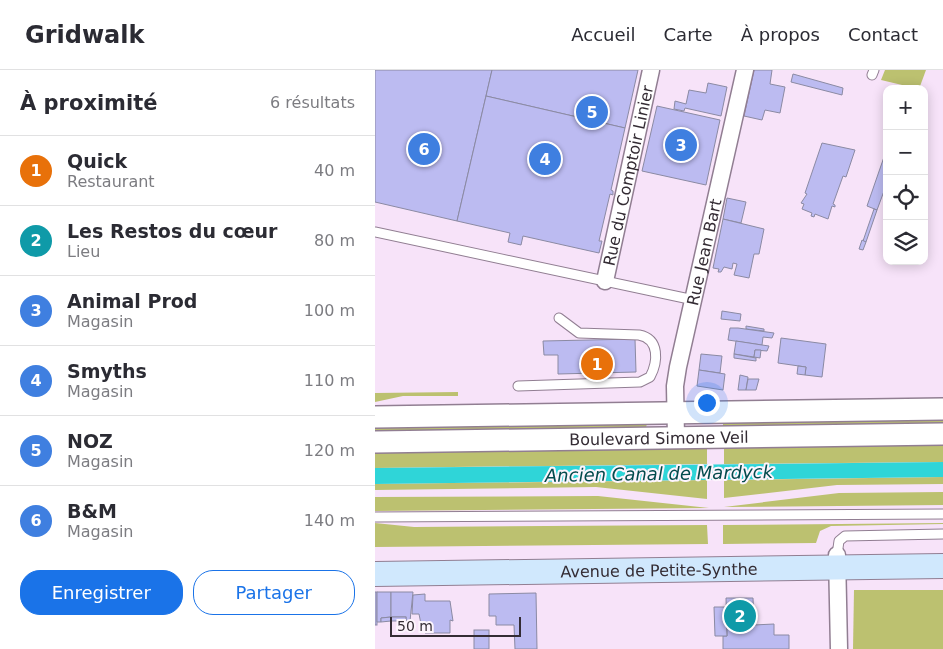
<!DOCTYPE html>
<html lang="fr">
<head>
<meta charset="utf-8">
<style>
  :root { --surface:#fff; --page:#f7f7f7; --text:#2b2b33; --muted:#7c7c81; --line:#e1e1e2; --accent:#1a73e8 }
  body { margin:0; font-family:"DejaVu Sans",sans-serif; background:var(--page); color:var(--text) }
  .controls { position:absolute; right:15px; top:15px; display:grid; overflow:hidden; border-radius:10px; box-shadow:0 2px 12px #0003 }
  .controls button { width:45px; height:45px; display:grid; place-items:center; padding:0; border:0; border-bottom:1px solid var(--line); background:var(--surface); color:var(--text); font:25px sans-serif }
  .scale { position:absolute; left:15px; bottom:12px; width:131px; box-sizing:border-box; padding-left:5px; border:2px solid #342c34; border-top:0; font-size:14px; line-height:18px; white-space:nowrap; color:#342c34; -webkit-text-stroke:4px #fdf5fd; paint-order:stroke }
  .you { position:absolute; left:331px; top:332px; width:18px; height:18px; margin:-12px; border:4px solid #fff; border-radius:50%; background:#1a73e8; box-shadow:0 0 0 8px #1a73e833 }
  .badge { display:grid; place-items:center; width:32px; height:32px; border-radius:50%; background:var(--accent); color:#fff; font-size:16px; font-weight:700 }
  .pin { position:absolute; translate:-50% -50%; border:2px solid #fff; box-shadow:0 1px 5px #0006 }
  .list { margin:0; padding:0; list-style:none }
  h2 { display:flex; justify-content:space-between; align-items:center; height:65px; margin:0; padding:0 20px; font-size:21px }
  h2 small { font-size:16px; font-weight:400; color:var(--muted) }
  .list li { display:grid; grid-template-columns:32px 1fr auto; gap:15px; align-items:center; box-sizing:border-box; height:70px; padding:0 20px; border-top:1px solid var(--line) }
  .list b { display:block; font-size:19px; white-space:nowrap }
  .list p { margin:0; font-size:16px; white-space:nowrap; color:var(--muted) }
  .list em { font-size:16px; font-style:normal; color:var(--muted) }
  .actions { display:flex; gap:10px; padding:15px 20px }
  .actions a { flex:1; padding:11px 0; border:1px solid var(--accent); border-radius:20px; text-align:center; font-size:18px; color:var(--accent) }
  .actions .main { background:var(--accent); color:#fff }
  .icon { flex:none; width:28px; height:28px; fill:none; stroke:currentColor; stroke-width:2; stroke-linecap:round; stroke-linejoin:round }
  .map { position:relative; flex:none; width:568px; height:579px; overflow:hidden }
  header { display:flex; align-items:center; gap:30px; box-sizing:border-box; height:70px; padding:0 25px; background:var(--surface); border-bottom:1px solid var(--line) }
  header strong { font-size:24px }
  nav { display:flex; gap:28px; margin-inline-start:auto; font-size:18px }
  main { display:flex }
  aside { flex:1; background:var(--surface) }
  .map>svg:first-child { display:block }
  .green { fill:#bcc170 }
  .water { fill:#2fd5d8 }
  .building { fill:#bcbbf1; stroke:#8b8aa3 }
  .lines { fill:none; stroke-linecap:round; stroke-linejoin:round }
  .service-casing { stroke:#917e92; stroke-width:11 }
  .minor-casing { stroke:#917e92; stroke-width:19 }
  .tertiary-casing { stroke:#917e92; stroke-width:24 }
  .secondary-casing { stroke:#917e92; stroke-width:26 }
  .service { stroke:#fff; stroke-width:9 }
  .minor { stroke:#fff; stroke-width:16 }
  .tertiary { stroke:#fff; stroke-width:21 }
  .secondary { stroke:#d0e8fd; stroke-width:24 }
  .labels { text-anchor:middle; stroke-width:4; stroke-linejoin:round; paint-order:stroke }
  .street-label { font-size:16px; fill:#342c34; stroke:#fdf5fd }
  .water-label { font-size:18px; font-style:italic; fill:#034b4d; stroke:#fdf5fd }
</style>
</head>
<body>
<header>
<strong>Gridwalk</strong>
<nav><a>Accueil</a><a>Carte</a><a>À propos</a><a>Contact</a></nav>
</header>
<main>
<aside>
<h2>À proximité<small>6 résultats</small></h2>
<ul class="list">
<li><span class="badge" style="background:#e8710a">1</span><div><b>Quick</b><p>Restaurant</p></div><em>40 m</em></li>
<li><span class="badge" style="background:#0f9aa8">2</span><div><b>Les Restos du cœur</b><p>Lieu</p></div><em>80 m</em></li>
<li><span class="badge" style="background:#3f7fe0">3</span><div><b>Animal Prod</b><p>Magasin</p></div><em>100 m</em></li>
<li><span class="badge" style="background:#3f7fe0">4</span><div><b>Smyths</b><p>Magasin</p></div><em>110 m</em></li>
<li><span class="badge" style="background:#3f7fe0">5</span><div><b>NOZ</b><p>Magasin</p></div><em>120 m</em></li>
<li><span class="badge" style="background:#3f7fe0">6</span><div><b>B&amp;M</b><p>Magasin</p></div><em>140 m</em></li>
</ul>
<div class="actions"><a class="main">Enregistrer</a><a>Partager</a></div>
</aside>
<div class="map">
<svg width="568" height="579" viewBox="0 0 568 579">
  <rect width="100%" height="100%" fill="#f7e3f9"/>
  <g class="green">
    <polygon points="510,0 551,0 544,19 506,10"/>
    <polygon points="83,322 83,326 28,326 0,332 0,323"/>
    <polygon points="568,347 568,356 348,358 348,350"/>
    <polygon points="272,353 271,358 0,364 0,355"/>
    <polygon points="568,372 568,392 349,394 349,374"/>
    <polygon points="332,376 332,394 0,398 0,381"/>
    <polygon points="568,407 568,414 462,415 349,428 349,410"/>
    <polygon points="332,410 332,429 221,417 0,420 0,414"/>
    <polygon points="568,422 568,435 349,437 464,423"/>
    <polygon points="223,426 334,438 0,441 0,427"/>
    <polygon points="0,453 39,457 332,455 333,474 0,477"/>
    <polygon points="568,453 568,454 456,456 445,461 441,473 348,474 348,455"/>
    <polygon points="479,520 568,520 568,579 478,579"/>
  </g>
  <polygon class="water" points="568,392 568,407 0,414 0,398"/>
  <g class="building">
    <polygon points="0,0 117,0 82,151 0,132"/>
    <polygon points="117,0 263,0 250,58 111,26"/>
    <polygon points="379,0 397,0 395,14 410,17 405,43 390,40 387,50 369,46"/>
    <polygon points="418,4 468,18 467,25 416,12"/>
    <polygon points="333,13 352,17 346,46 310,38 309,41 299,39 300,31 311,34 314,20 331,23"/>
    <polygon points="111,26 250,58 236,120 238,121 238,125 235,124 224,171 227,171 224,183 148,166 146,175 133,172 135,163 82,151"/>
    <polygon points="282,36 345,50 331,115 267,101"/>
    <polygon points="447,73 480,80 471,107 468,106 458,134 460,135 460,137 457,136 453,149 440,144 439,147 436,146 437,143 427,139 429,134 426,133 432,124 430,123"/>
    <polygon points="509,87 512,88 512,113 502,140 492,136"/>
    <polygon points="352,128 371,132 366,153 348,149"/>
    <polygon points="499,139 502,140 491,172 488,171"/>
    <polygon points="348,149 389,159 384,184 379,184 374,208 359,205 362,194 358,193 357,199 349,197 346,202 343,202 344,199 338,198"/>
    <polygon points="487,170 491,172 488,180 484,179"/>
    <polygon points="347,241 366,244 365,251 346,249"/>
    <polygon points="371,256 389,259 389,261 371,259"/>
    <polygon points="355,258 363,258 399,263 397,268 388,267 387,275 353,270"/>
    <polygon points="406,268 451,274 447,307 430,305 431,297 403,293"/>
    <polygon points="260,269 261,302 183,304 183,285 169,285 168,271"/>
    <polygon points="361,271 387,275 394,276 392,281 380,280 379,287 359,284"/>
    <polygon points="380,280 386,280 385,288 379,287"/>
    <polygon points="326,284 347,286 345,303 324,300"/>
    <polygon points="359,284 381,288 381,291 359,288"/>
    <polygon points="423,296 431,297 430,305 422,304"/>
    <polygon points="324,300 350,304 348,320 322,316"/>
    <polygon points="365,305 373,307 371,320 363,320"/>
    <polygon points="373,309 384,309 381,320 371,320"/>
    <rect x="0" y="522" width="2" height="33"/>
    <polygon points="2,522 16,522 16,547 6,548 6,552 2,552"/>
    <polygon points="16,522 38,522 35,551 31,551 31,547 16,547"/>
    <polygon points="161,523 162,579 140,579 139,555 121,555 121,546 114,546 114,524"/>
    <polygon points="50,524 50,531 75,531 78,551 75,550 75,563 50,563 50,554 46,554 44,544 37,544 38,525"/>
    <polygon points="351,528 378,528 379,555 399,554 399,565 414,565 414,579 348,579 348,566 352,566"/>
    <polygon points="339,537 351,537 352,566 340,566"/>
    <rect x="16" y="547" width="15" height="4"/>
    <polygon points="16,547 16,551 6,552 6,548"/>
    <rect x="99" y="560" width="15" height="19"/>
  </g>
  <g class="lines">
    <g class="service-casing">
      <g id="service">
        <polyline points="497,5 499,0"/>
        <polyline points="0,162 319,230"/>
        <path d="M143,316L265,312L275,307C283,292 285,269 264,265L204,263L184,248"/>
        <polyline points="0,447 568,444"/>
        <polyline points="462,485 464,471 470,466 568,464"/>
      </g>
    </g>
    <g class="minor-casing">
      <g id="minor">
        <path id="s1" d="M230,211L276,0"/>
        <path id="s2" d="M301,367L300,316L303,297L370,0"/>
        <polyline points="462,485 464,579"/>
      </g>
    </g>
    <g class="tertiary-casing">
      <g id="tertiary">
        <polyline points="0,347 568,339"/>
        <path id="s3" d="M0,372L568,364"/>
      </g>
    </g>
    <g class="secondary-casing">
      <g id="secondary">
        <path id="s4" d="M0,504L568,496"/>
      </g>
    </g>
    <use href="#service" class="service"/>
    <use href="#minor" class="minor"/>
    <use href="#tertiary" class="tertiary"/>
    <use href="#secondary" class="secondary"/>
  </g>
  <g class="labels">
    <g class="street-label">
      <text dy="6" stroke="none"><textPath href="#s1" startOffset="108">Rue du Comptoir Linier</textPath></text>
      <text dy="6" stroke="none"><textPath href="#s2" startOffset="188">Rue Jean Bart</textPath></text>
      <text dy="6" stroke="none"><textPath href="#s3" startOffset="284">Boulevard Simone Veil</textPath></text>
      <text dy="6" stroke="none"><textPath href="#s4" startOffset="284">Avenue de Petite-Synthe</textPath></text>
    </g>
    <g class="water-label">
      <text transform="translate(284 404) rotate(-1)" y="6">Ancien Canal de Mardyck</text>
    </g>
  </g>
</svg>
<div class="controls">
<button>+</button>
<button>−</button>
<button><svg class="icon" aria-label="locate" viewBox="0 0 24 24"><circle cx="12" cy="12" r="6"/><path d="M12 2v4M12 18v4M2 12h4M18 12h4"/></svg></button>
<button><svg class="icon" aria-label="layers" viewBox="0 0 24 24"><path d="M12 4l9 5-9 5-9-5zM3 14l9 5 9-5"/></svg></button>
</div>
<div class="scale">50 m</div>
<div class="you"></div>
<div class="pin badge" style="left:222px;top:294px;background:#e8710a">1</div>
<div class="pin badge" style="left:365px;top:546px;background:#0f9aa8">2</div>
<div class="pin badge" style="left:306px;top:75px;background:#3f7fe0">3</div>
<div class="pin badge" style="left:170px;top:89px;background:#3f7fe0">4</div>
<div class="pin badge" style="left:217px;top:42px;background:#3f7fe0">5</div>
<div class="pin badge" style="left:49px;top:79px;background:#3f7fe0">6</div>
</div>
</main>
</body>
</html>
